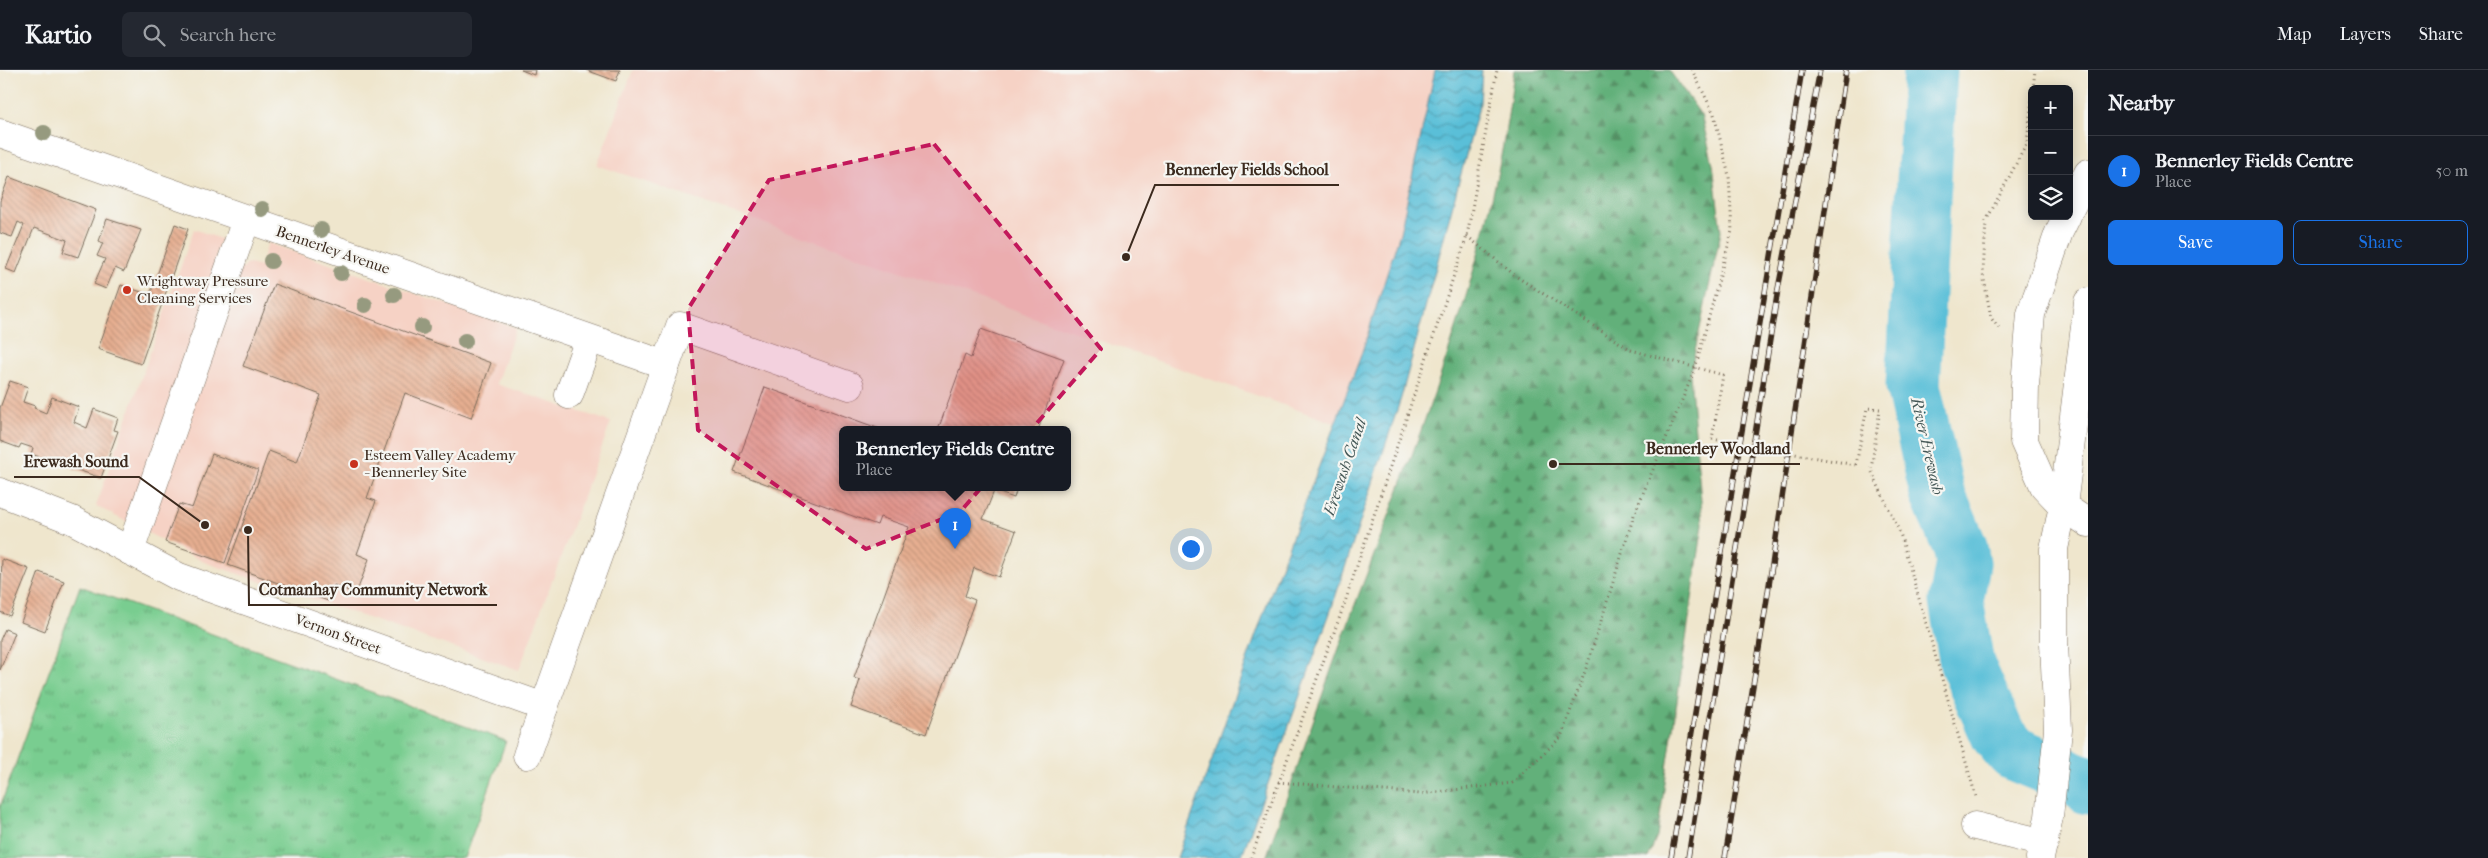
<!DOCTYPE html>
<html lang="en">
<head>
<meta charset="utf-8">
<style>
  :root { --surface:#171b24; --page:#242831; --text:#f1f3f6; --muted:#9ea1a6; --line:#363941; --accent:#1a73e8 }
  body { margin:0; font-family:"IM FELL French Canon",serif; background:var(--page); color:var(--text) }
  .controls { position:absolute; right:15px; top:15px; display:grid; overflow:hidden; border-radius:8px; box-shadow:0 2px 12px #0003 }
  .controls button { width:45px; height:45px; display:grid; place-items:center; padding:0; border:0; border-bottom:1px solid var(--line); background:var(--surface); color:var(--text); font:25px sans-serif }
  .you { position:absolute; left:1190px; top:478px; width:18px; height:18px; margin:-12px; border:4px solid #fff; border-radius:50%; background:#1a73e8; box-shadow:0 0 0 8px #1a73e833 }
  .badge { display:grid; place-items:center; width:32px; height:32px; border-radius:50%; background:var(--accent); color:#fff; font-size:16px; font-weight:700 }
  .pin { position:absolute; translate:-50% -41px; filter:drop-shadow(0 1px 2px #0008) }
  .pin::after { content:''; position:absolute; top:26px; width:18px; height:15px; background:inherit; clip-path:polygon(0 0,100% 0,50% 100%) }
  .popup { position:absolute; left:839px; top:356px; width:232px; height:65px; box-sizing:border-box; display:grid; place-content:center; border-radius:8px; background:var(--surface); filter:drop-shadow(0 1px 4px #0005); font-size:16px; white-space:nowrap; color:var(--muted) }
  .popup b { font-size:19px; color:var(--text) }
  .popup::after { content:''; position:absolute; left:50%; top:100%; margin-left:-10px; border:10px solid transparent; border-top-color:var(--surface) }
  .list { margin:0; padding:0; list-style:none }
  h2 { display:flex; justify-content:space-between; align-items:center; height:65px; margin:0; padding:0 20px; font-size:21px }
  h2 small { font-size:16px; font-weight:400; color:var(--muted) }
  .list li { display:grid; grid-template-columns:32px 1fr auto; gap:15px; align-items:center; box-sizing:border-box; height:70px; padding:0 20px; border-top:1px solid var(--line) }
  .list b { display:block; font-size:19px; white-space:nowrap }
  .list p { margin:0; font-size:16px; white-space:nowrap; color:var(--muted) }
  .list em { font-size:16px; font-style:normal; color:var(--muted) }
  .actions { display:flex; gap:10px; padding:15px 20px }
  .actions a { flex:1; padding:11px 0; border:1px solid var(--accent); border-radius:8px; text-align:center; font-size:18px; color:var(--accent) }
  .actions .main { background:var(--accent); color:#fff }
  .icon { flex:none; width:28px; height:28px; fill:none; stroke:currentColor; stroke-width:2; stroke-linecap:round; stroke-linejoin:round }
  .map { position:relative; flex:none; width:2088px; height:788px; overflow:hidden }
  header { display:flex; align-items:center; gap:30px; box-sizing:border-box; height:70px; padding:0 25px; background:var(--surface); border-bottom:1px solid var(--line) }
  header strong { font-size:24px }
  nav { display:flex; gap:28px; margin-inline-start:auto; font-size:18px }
  .search { width:350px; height:45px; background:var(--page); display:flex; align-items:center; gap:12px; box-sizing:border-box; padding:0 18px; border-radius:8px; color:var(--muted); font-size:19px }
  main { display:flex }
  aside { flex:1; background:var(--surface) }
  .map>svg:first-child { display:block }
  .built { fill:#f6d2c5 }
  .grass { fill:url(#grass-tufts); stroke:#5a7c57 }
  .forest { fill:url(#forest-firs); stroke:#4e6d4c }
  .water { fill:url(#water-waves); stroke:#4a747b }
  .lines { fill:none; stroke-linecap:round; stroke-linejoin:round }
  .river { stroke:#5abfd8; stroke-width:55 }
  .building { fill:url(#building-back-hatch) }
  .minor-casing { stroke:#7a6c5b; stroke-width:29 }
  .path { stroke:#7a6c5b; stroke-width:3; stroke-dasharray:1 4; stroke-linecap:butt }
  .minor { stroke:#fff; stroke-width:28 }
  .rail-casing { stroke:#3b2a1e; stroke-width:5.5 }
  .rail { stroke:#f6f6f2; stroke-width:4; stroke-dasharray:11; stroke-linecap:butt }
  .path-bridge { stroke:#7a6c5b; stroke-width:3; stroke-dasharray:1 4; stroke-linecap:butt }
  .tree { fill:#969a7f }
  .marked { fill:#c2185b; fill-opacity:0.2; stroke:#c2185b; stroke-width:4; stroke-dasharray:10 6; stroke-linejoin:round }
  .poi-dot { fill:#c8321e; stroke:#f6f6f2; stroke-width:2 }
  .labels { text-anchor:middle; stroke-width:4.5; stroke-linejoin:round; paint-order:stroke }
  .street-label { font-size:15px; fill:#3b2a1e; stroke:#f6f6f2 }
  .poi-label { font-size:15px; fill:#3b2a1e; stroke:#f6f6f2; text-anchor:start }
  .water-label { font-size:16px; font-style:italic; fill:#445756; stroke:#f6f6f2 }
  .leader { fill:none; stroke:#3b2a1e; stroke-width:2 }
  .callout-dot { fill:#3b2a1e; stroke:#f6f6f2; stroke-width:2 }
  .callout-label { font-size:16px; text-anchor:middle; font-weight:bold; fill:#3b2a1e; stroke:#f6f6f2; stroke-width:4.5; stroke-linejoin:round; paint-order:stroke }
</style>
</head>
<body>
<header>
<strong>Kartio</strong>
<div class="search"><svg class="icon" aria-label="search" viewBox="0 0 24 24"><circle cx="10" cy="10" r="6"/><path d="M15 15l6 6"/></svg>Search here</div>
<nav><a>Map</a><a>Layers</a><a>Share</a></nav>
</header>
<main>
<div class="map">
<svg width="2088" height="788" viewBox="0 0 2088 788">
  <defs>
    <pattern id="grass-tufts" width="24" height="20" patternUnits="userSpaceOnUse" patternTransform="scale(1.25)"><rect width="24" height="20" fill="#79cd90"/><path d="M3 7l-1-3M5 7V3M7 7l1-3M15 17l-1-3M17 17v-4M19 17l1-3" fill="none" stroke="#64a775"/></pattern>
    <pattern id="forest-firs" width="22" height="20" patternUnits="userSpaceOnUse" patternTransform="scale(1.25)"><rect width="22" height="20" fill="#62b07a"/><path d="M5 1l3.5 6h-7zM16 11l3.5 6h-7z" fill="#528f63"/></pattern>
    <pattern id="water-waves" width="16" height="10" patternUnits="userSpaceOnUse" patternTransform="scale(1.25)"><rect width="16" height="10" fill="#5abfd8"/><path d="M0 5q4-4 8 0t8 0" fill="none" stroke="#4c9baf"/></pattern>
    <pattern id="building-back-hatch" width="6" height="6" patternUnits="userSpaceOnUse" patternTransform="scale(1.25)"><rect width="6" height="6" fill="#e7af91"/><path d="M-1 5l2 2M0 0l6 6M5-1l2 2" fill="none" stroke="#bc8f76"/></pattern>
  </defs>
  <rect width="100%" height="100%" fill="#f6f6f2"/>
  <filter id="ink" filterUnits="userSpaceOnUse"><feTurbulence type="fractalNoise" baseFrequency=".02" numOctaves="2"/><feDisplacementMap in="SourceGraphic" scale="10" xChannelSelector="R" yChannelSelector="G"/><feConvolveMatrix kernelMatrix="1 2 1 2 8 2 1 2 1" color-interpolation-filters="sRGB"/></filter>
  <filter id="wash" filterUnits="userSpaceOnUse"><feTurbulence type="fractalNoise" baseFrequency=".0096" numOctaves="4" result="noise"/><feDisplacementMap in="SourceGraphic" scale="20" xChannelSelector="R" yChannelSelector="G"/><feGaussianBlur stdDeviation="1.12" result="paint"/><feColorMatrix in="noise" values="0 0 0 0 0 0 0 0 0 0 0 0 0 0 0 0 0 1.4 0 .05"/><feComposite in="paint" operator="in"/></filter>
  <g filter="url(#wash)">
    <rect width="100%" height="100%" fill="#efe6cd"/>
    <g class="built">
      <polygon points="633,0 1435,0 1400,163 1360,288 1335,353 597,95"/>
      <polygon points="194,159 221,169 215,189 244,199 246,193 260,197 268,173 516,258 496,314 611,352 519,600 204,492 96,436"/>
    </g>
    <polygon class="grass" points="80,516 506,671 464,788 0,788 0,737"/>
    <path class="forest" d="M1514,0H1669L1701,45L1713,94L1721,162L1690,304L1703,454L1657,767L1648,788H1266C1295,704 1323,620 1354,537C1420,364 1494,185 1514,0Z"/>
    <polygon class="water" points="1435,0 1482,0 1480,33 1401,328 1331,540 1241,788 1177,788 1269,528 1360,288 1400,163"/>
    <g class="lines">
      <polyline class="river" points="1930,0 1913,316 1937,423 1960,477 1963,493 1956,531 1967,594 1998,665 2013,683 2078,710 2088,717"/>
    </g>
    <g id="blocks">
      <g class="building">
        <polygon points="521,0 535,0 534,5"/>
        <polygon points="586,0 620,0 616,11"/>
        <polygon points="9,107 96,140 78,187 63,182 67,170 34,158 16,203 6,199 24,155 18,152 12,167 0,163 0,131"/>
        <polygon points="107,149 141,160 124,202 115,198 106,219 94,214 105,189 97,186 103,173 99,171"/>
        <polygon points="175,154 188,159 141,294 98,279 121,215 150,225"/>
        <polygon points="274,214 491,293 471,348 405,323 367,428 376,431 357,484 369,489 356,524 334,515 328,531 228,495 269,381 297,392 321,325 243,296"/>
        <polygon points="981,259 1064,289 1038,360 938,360 965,285 971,288"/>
        <polygon points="10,311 28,317 23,332 35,336 34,338 46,343 52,327 79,337 74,352 87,358 94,339 118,348 114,360 118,361 101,408 72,398 74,395 60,390 59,394 31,384 33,378 21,374 19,378 0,371 0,338"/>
        <polygon points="765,317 883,360 842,360 842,418 1017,418 1014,428 994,421 983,449 1016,461 999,507 974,498 965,526 975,530 926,664 851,637 860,610 854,608 909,457 880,447 877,455 734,402"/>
        <polygon points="212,384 258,400 225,493 165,472 179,434 192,438"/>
        <polygon points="2,489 29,499 10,546 0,542"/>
        <polygon points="39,502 64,511 45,561 21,552"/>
        <polygon points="5,559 15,563 0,600 0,570"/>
      </g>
    </g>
  </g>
  <g filter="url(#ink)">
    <use href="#blocks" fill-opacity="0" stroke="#7a6c5b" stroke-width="1"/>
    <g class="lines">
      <g class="minor-casing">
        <g id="minor">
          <polyline points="0,63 666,295"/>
          <polyline points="2069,141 2088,103"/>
          <polyline points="2088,232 2063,436 2088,453"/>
          <polyline points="569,325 589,269"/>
          <polyline points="0,422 72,450 179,507 544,637"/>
          <polyline points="130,481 246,150"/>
          <polyline points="527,685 680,256 850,316"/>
          <polyline points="1975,756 2044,773"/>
          <polyline points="2040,788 2049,747 2058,660 2054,573 2054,479 2063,436 2044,416 2024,371 2025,315 2031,244 2059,162 2067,146"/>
        </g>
      </g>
      <g class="path">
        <polyline points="2033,19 2035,0"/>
        <polyline points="1467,166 1517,207 1631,280 1723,305 1712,369"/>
        <polyline points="1999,258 1991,248 1983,204 1986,151 2027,73 2032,28"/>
        <polyline points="1856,395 1867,338 1880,339 1871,400 1900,463 1976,727"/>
        <polyline points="1278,712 1420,724 1512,713 1561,667 1588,593 1634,445 1695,299 1732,161 1729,106 1714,44 1692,0"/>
        <polyline points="1251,788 1343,538 1467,166 1497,0"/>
      </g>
      <use href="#minor" class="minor"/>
      <g class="rail-casing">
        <g id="rail">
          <polyline points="1671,788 1802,0"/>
          <polyline points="1688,788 1778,219 1820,0"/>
          <polyline points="1725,788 1765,542 1846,0"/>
        </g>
      </g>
      <use href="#rail" class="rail"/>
      <polyline class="path-bridge" points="1712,369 1856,395"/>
    </g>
    <g class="tree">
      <circle cx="44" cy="63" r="8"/>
      <circle cx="262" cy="139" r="8"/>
      <circle cx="321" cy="160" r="8"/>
      <circle cx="271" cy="191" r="8"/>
      <circle cx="341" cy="203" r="8"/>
      <circle cx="394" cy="225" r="8"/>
      <circle cx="365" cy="235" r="8"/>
      <circle cx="422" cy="257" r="8"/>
      <circle cx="465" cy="271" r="8"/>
    </g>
  </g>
  <path class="marked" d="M934,74L1101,279L960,442L866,479L698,360L688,239L769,110Z"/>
  <g class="poi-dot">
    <circle cx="127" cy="220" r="5"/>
    <circle cx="354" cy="394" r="5"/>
  </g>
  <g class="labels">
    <g class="street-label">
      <text transform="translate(333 180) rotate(19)" y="5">Bennerley Avenue</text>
      <text transform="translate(338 564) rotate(20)" y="5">Vernon Street</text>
    </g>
    <g class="poi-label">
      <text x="137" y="216">Wrightway Pressure<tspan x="137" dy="17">Cleaning Services</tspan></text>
      <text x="364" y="390">Esteem Valley Academy<tspan x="364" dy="17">- Bennerley Site</tspan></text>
    </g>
    <g class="water-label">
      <text transform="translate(1928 376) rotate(77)" y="6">River Erewash</text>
      <text transform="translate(1344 397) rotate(-71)" y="6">Erewash Canal</text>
    </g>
  </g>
  <path class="leader" d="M1126 187L1155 115H1339M1553 394L1636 394H1800M205 455L139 407H14M248 460L249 535H497"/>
  <g class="callout-dot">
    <circle cx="1126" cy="187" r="5"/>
    <circle cx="1553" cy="394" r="5"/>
    <circle cx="205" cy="455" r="5"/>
    <circle cx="248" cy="460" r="5"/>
  </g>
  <g class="callout-label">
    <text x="1247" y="105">Bennerley Fields School</text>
    <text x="1718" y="384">Bennerley Woodland</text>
    <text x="76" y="397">Erewash Sound</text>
    <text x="373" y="525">Cotmanhay Community Network</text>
  </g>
</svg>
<div class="controls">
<button>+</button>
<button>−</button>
<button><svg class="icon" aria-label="layers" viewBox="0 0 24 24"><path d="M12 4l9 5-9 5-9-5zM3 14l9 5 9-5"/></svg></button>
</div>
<div class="you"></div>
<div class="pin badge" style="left:955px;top:479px">1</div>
<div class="popup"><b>Bennerley Fields Centre</b>Place</div>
</div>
<aside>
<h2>Nearby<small></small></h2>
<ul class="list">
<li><span class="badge">1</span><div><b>Bennerley Fields Centre</b><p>Place</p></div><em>50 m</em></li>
</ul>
<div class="actions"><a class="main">Save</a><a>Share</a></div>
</aside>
</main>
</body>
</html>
